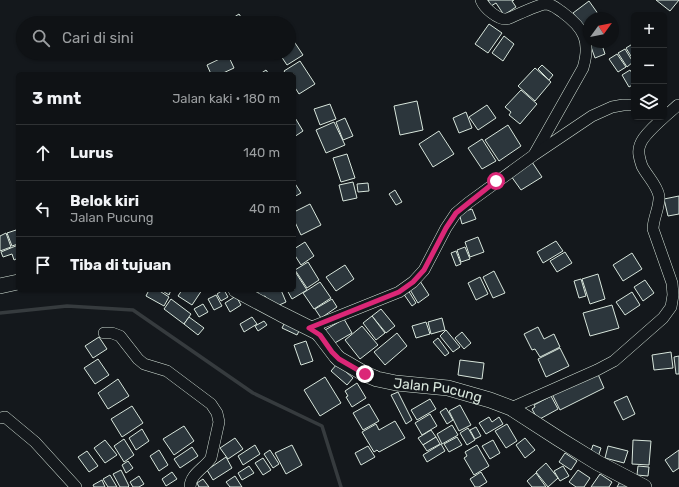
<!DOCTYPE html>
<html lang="id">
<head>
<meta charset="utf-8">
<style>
  :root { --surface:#0f1215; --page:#1d2022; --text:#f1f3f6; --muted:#9b9ea0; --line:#2f3234 }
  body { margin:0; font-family:Rubik,sans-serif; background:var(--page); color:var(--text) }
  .controls { position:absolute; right:12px; top:12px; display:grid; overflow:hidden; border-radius:6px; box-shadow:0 1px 3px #0004 }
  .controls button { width:36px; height:36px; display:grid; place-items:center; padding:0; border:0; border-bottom:1px solid var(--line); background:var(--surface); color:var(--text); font:20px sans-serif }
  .compass { position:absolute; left:583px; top:12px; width:36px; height:36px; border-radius:50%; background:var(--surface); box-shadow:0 1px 3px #0004; rotate:57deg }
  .stop { position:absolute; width:12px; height:12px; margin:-9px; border:3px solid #db2777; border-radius:50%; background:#fff }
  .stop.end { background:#db2777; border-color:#fff; box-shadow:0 1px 4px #0008 }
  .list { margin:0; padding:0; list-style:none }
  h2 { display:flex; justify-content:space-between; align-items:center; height:52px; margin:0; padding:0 16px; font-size:17px }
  h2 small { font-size:13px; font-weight:400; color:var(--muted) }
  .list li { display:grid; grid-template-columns:26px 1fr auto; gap:12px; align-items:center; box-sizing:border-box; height:56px; padding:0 16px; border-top:1px solid var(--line) }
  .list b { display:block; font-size:15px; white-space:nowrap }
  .list p { margin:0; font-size:13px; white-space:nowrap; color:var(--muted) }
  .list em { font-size:13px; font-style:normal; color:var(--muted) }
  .icon { flex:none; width:22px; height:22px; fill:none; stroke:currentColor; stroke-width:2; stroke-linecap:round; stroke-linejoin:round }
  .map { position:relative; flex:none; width:679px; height:487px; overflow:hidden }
  .search { position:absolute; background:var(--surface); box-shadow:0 1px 3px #0004; left:16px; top:16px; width:280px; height:44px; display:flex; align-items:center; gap:10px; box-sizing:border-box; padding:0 14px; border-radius:22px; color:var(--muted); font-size:15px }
  .panel { position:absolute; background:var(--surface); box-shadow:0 1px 3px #0004; left:16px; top:72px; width:280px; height:220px; border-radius:6px }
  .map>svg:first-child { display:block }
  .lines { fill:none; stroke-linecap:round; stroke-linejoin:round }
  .stream { stroke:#363b3e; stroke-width:3.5 }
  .building { fill:#2c363c; stroke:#d8e6dc }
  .street-casing { stroke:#d8e6dc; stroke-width:12 }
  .secondary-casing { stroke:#d8e6dc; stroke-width:16 }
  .street { stroke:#14181c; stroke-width:11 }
  .secondary { stroke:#14181c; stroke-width:15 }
  .route { stroke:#db2777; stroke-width:5 }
  .labels { text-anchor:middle; stroke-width:3; stroke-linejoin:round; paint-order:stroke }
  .street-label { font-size:14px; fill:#d8e6dc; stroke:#14181c }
</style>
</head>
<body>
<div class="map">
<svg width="679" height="487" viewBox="0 0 679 487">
  <rect width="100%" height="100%" fill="#14181c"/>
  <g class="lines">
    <polyline class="stream" points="0,313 67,306 133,310 253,393 322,426 341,487"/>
  </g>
  <g class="building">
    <polygon points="488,0 514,0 512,1 516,7 504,15 496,3 491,6"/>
    <polygon points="656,0 679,0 670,11"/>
    <polygon points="589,1 601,18 589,18 589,34 588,35 573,13"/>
    <polygon points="239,14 245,23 225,23"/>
    <polygon points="489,24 502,33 488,53 475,44"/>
    <polygon points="504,36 514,44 503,61 492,53"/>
    <polygon points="291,37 303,55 287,65 279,53 289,53 289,39"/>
    <polygon points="597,42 601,42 605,54 595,58 590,44"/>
    <polygon points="634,43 634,61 626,48"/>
    <polygon points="625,49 633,62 627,67 618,53"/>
    <polygon points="617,54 626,67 618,72 609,59"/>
    <polygon points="228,55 234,68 221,74 211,74 207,65"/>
    <polygon points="300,61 315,84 299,94 294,86 294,74 286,74 284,71"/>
    <polygon points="542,65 553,75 549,80 538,69"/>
    <polygon points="535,68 551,82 535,101 518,86"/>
    <polygon points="266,70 269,74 260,74"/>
    <polygon points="630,70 634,76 634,84 629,87 622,75"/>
    <polygon points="521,90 537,104 520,124 509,115 511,112 505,107"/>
    <polygon points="417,101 423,130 400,135 394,106"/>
    <polygon points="330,104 336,119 320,125 314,109"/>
    <polygon points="487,105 496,118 478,130 469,117"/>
    <polygon points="466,112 472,128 459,133 453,118"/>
    <polygon points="294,116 303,131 294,137"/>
    <polygon points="345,118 353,136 343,140 336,122"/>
    <polygon points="334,122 345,145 326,153 316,130"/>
    <polygon points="508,125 521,146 499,161 485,140"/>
    <polygon points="439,131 454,154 433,167 419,144"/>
    <polygon points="482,139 496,161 482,169 468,148"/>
    <polygon points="347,154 355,178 341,182 333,158"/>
    <polygon points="532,162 542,177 521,190 511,176"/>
    <polygon points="294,182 301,193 294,197"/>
    <polygon points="353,182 357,198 343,201 339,185"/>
    <polygon points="368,183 369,191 358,192 357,184"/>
    <polygon points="395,190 402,202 396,205 389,194"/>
    <polygon points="679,196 679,214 668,216 664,199"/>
    <polygon points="310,204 321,225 301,235 294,220 294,212"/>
    <polygon points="472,209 476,219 462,224 459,213"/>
    <polygon points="16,230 18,236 18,244 12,246 7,233"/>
    <polygon points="6,233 11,247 0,251 0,236"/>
    <polygon points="478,237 484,252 470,257 465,242"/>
    <polygon points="556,241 563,251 543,263 537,252"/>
    <polygon points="305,242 314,256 301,265 294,254 294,249"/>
    <polygon points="18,245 18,258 14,260 12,254 3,257 1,252"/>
    <polygon points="465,247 470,259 461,262 457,250"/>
    <polygon points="456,251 461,264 456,266 451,253"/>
    <polygon points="565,252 572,263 557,272 550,261"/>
    <polygon points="632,253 642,269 623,281 613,265"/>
    <polygon points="308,262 319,280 307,288 295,270"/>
    <polygon points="345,265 354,279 336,291 326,277"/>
    <polygon points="294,270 307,290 292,299 287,290 294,290"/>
    <polygon points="494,271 505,293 493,298 483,277"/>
    <polygon points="598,274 605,299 590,304 582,279"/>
    <polygon points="480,277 488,294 476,300 468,283"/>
    <polygon points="581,279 586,296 579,298 574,281"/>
    <polygon points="645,280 654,293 643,301 634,287"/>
    <polygon points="420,281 429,295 418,303 409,288"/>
    <polygon points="320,282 331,298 314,309 303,293"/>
    <polygon points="149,290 158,290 169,297 164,306 146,296"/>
    <polygon points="161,290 171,290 169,295"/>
    <polygon points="182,290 202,290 192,305 178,296"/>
    <polygon points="223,290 224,290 228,297 221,301 217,294"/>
    <polygon points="257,290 281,290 286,302 277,306 268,303 265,296 260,298"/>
    <polygon points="408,290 416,303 412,306 403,293"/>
    <polygon points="632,292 640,305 625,315 616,302"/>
    <polygon points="216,295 222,306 214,310 208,299"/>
    <polygon points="236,296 241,305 230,312 225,303"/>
    <polygon points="171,299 191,314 184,324 164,309"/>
    <polygon points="332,299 337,307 321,318 315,309"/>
    <polygon points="203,304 208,312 199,317 194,309"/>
    <polygon points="612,305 619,328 590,336 583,313"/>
    <polygon points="381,309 395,326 386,333 372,316"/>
    <polygon points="372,316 385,333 376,340 363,323"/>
    <polygon points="189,317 204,328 198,335 184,324"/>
    <polygon points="252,317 257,324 244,332 240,324"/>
    <polygon points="442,318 445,330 431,334 428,322"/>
    <polygon points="344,319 352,333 333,344 325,330"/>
    <polygon points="264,321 267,325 258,331 255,326"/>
    <polygon points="285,322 300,329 297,335 282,328"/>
    <polygon points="426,322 430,334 416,338 412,326"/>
    <polygon points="362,326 378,345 360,359 345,340"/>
    <polygon points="538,327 544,339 554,334 560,347 540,357 535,349 532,350 524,334"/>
    <polygon points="446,330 460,347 453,352 440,336"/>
    <polygon points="462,332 471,343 464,349 455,338"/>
    <polygon points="397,333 407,346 385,365 374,352"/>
    <polygon points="99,337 107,349 93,358 85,346"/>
    <polygon points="438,338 449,353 445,356 433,342"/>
    <polygon points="306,341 313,361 301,365 294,345"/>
    <polygon points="560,348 569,366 546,377 538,359"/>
    <polygon points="671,352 673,368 654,370 652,355"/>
    <polygon points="679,356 679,374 676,374 674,357"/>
    <polygon points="98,359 109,375 95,384 84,368"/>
    <polygon points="460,360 484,363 482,379 458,375"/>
    <polygon points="337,364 353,378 347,385 331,371"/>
    <polygon points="597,372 604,388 560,410 552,394"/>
    <polygon points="325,377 341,403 320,416 304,390"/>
    <polygon points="118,379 129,396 108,409 98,393"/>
    <polygon points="357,383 366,398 352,407 346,397 348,396 345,391"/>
    <polygon points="398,392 412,420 406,424 391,395"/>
    <polygon points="551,396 558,409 538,420 532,409 535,407 534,405"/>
    <polygon points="627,396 635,414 623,420 614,402"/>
    <polygon points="430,399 436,409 417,420 411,410"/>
    <polygon points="369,404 379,421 363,430 353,413"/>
    <polygon points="460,405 471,425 459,431 449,411"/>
    <polygon points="132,406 143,423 122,437 111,419"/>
    <polygon points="446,408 453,420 447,424 440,412"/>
    <polygon points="430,414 437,426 422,435 415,423"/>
    <polygon points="489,417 492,422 499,417 503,424 486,434 479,423"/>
    <polygon points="395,421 405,438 379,452 377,450 374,452 362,432 376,424 379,430"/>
    <polygon points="507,424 517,441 506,448 495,431"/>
    <polygon points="452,425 458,435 442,444 437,434"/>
    <polygon points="184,426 194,441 174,455 163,439"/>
    <polygon points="476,427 481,436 475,439 470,430"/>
    <polygon points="468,428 475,440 467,445 460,433"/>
    <polygon points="142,429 149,441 136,450 129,438"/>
    <polygon points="431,430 436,437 423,445 418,438"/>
    <polygon points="436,437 440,444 427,451 423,445"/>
    <polygon points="457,437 462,445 449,452 444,444"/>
    <polygon points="235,438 243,449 228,459 220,448"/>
    <polygon points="525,438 535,450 525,458 516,445"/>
    <polygon points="124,439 134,455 124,462 114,446"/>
    <polygon points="105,440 117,455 105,463 94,448"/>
    <polygon points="493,440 500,453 490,459 482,446"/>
    <polygon points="633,440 651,441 649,465 632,464"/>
    <polygon points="441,444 445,451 427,462 423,455"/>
    <polygon points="255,445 260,454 243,465 238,456"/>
    <polygon points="292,445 302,465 286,474 275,453"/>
    <polygon points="477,445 489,466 474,475 464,458 467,456 465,452"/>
    <polygon points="593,445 601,448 598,457 590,454"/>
    <polygon points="368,446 375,457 361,465 355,453"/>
    <polygon points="608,446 628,451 624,463 605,458"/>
    <polygon points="192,447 198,456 180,468 174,459"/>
    <polygon points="159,450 168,465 159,471 150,456"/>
    <polygon points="270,450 279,464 273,468 264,454"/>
    <polygon points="679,450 679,468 673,472 665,460"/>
    <polygon points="87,451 98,466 89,472 78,457"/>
    <polygon points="565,453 577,461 571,470 559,462"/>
    <polygon points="226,457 232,468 213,480 207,470"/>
    <polygon points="263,458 271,470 263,475 255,463"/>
    <polygon points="128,461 133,468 126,473 122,465"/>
    <polygon points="546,463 558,478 548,487 536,472"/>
    <polygon points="249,466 254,473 242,480 238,473"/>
    <polygon points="563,466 569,476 560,481 554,471"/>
    <polygon points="638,466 649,467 648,476 637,475"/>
    <polygon points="121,470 129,486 128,487 120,487 113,474"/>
    <polygon points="578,470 590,478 584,487 576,487 569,482"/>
    <polygon points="172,472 177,479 166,486 162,479"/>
    <polygon points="481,472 487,482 479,487 475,487 470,479"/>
    <polygon points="536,473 546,487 532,487 527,481"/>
    <polygon points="600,474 612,482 609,487 591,487"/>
    <polygon points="110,475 117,487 108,487 103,479"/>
    <polygon points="139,476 144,484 139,487 133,487 130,482"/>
    <polygon points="235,476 242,487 230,487 226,482"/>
    <polygon points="203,479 209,487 199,487 197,483"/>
    <polygon points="102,480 105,487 94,487 93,485"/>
    <polygon points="621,480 630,487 617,487"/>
  </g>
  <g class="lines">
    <g class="street-casing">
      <g id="street">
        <path d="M481,0C484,8 498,20 507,19C515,16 537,5 545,4C552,4 556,8 562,12C584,28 591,41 583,68L535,153"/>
        <polyline points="309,328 399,292 413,282 424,270 446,228 456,213 468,203 534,155 592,116 612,107 623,105 634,105"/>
        <path d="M104,333H112L120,336L138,359L144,364L167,371L211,404L217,413L219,422L211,458C205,468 190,474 190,487"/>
        <path d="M511,408L597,370L614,361L663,318L671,307L673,295L672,283L653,229C653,218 660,207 659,196C657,185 647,176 642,166C640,160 637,152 640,145C643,134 668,114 678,105"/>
        <polyline points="0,418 5,417 35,442 76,487"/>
      </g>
    </g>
    <g class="secondary-casing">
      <g id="secondary">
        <polyline points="0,286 18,282"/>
        <path id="s1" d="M236,290L281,314L317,332L320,335L336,356L339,359L365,374L377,379L396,383L448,388L490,400L511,408L559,439L598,463L644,487"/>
      </g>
    </g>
    <use href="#street" class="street"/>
    <use href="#secondary" class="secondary"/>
  </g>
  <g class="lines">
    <polyline class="route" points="365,374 339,359 332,352 320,335 309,328 399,292 413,282 424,270 446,228 456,213 496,181"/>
  </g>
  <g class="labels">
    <g class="street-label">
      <text dy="5" stroke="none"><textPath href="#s1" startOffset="231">Jalan Pucung</textPath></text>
    </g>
  </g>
</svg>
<div class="controls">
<button>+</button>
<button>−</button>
<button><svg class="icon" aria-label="layers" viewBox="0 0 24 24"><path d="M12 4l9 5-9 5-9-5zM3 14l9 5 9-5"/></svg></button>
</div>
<svg class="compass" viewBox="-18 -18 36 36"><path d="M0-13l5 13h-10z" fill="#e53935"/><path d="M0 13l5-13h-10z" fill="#9b9ea0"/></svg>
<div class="stop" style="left:496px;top:181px"></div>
<div class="stop end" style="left:365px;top:374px"></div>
<div class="search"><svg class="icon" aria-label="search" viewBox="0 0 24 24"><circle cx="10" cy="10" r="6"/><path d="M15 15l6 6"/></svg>Cari di sini</div>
<section class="panel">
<h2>3 mnt<small>Jalan kaki · 180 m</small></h2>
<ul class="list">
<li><svg class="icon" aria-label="ahead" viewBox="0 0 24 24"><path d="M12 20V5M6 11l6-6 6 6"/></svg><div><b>Lurus</b></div><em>140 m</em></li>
<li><svg class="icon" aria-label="left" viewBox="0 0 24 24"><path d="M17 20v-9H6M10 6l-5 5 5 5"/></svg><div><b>Belok kiri</b><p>Jalan Pucung</p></div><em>40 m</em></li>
<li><svg class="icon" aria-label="arrive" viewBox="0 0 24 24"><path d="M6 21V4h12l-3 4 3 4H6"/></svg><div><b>Tiba di tujuan</b></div></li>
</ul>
</section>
</div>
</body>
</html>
